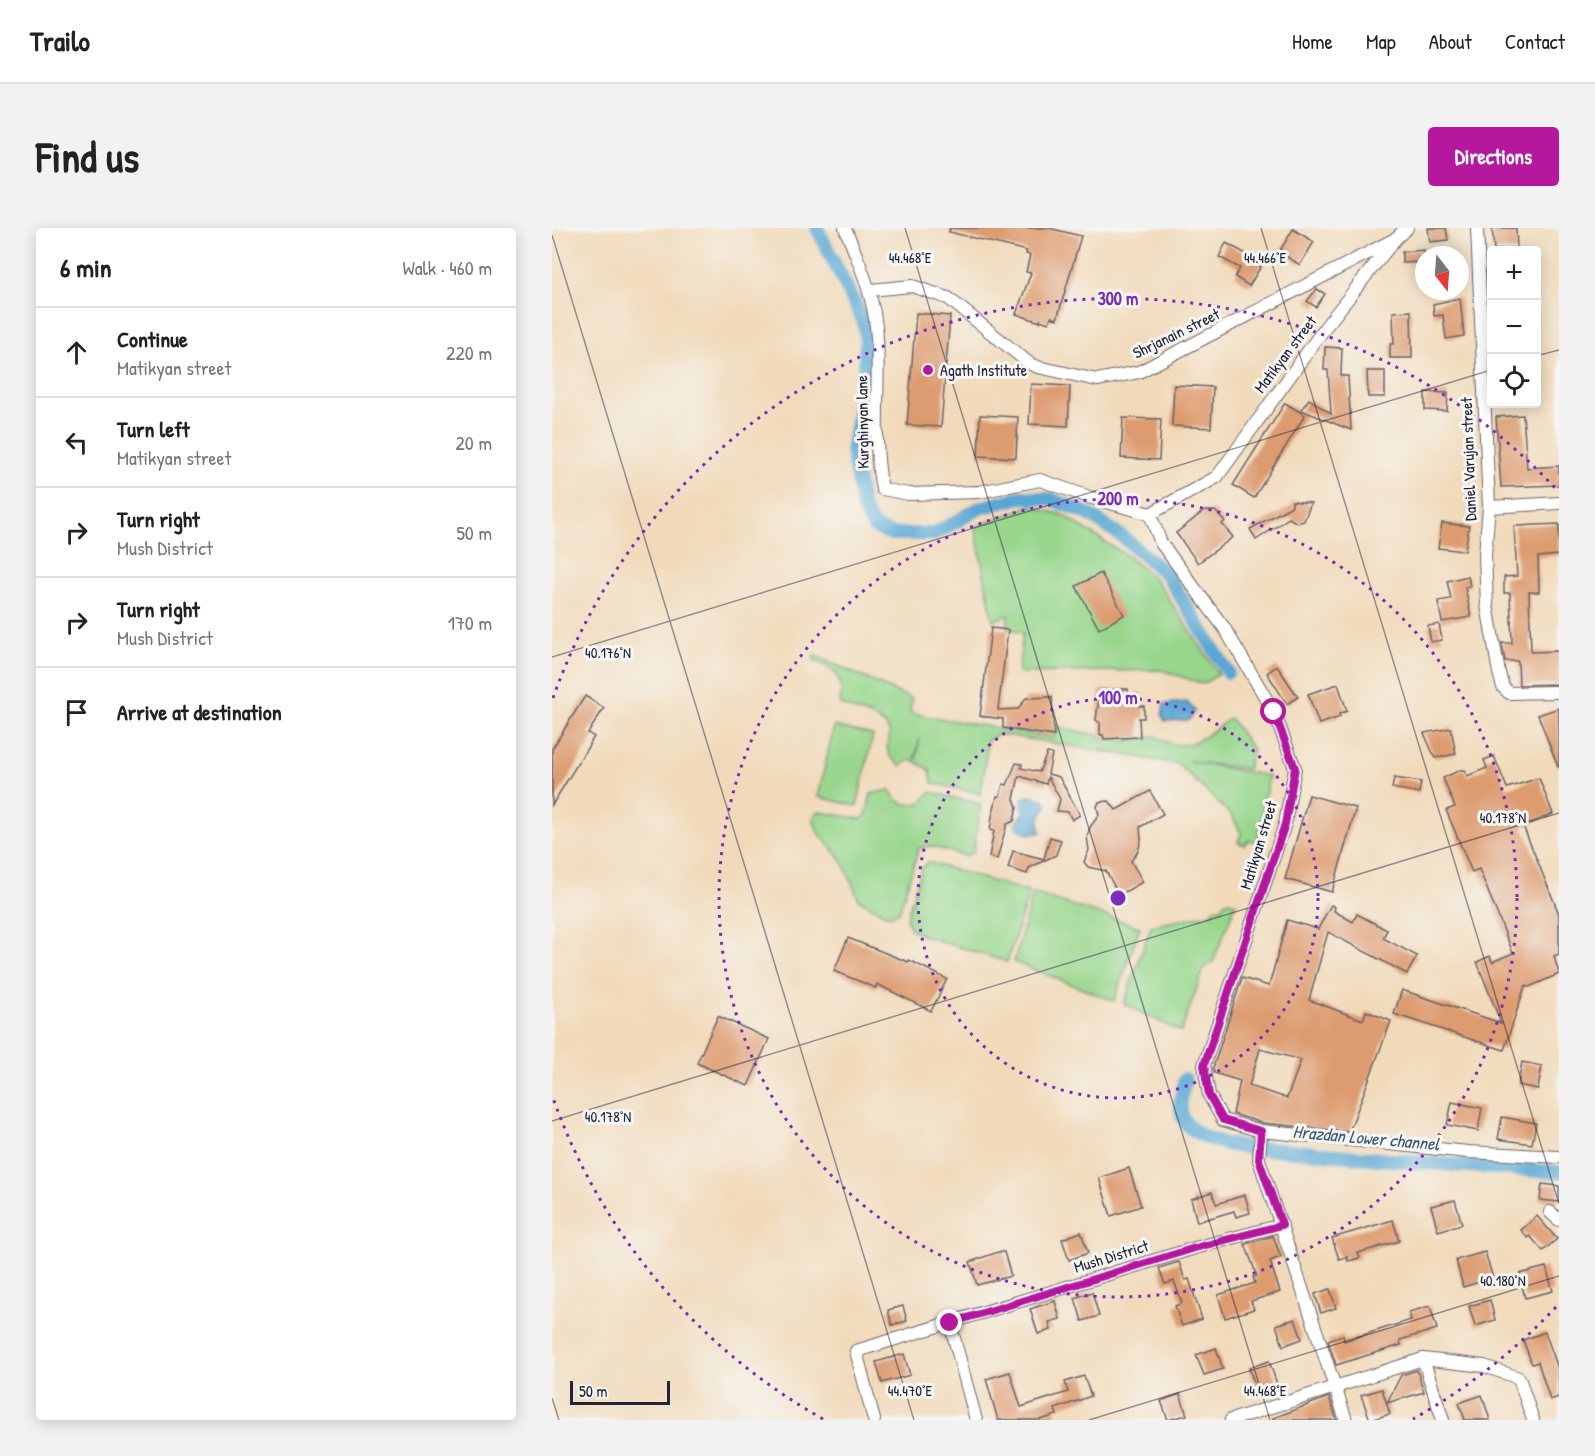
<!DOCTYPE html>
<html lang="en">
<head>
<meta charset="utf-8">
<style>
  :root { --surface:#fff; --page:#f2f2f2; --text:#222; --muted:#767676; --line:#e0e0e0; --accent:#b5179e }
  body { margin:0; font-family:"Patrick Hand",sans-serif; background:var(--page); color:var(--text) }
  .controls { position:absolute; right:18px; top:18px; display:grid; overflow:hidden; border-radius:6px; box-shadow:0 3px 15px #0003 }
  .controls button { width:54px; height:54px; display:grid; place-items:center; padding:0; border:0; border-bottom:2px solid var(--line); background:var(--surface); color:var(--text); font:30px sans-serif }
  .compass { position:absolute; left:863px; top:18px; width:54px; height:54px; border-radius:50%; background:var(--surface); box-shadow:0 3px 15px #0003; rotate:163deg }
  .scale { position:absolute; left:18px; bottom:15px; width:100px; box-sizing:border-box; padding-left:6px; border:3px solid #22223b; border-top:0; font-size:16px; line-height:21px; white-space:nowrap; color:#22223b; -webkit-text-stroke:4px #f6f6f2; paint-order:stroke }
  .stop { position:absolute; width:18px; height:18px; margin:-14px; border:4px solid #b5179e; border-radius:50%; background:#fff }
  .stop.end { background:#b5179e; border-color:#fff; box-shadow:0 2px 6px #0008 }
  .list { margin:0; padding:0; list-style:none }
  h2 { display:flex; justify-content:space-between; align-items:center; height:78px; margin:0; padding:0 24px; font-size:26px }
  h2 small { font-size:20px; font-weight:400; color:var(--muted) }
  .list li { display:grid; grid-template-columns:39px 1fr auto; gap:18px; align-items:center; box-sizing:border-box; height:90px; padding:0 24px; border-top:2px solid var(--line) }
  .list b { display:block; font-size:22px; white-space:nowrap }
  .list p { margin:0; font-size:20px; white-space:nowrap; color:var(--muted) }
  .list em { font-size:20px; font-style:normal; color:var(--muted) }
  .icon { flex:none; width:33px; height:33px; fill:none; stroke:currentColor; stroke-width:2; stroke-linecap:round; stroke-linejoin:round }
  .map { position:relative; flex:none; width:1007px; height:1192px; overflow:hidden; border-radius:6px }
  header { display:flex; align-items:center; gap:36px; box-sizing:border-box; height:84px; padding:0 30px; background:var(--surface); border-bottom:2px solid var(--line) }
  header strong { font-size:28px }
  nav { display:flex; gap:33px; margin-inline-start:auto; font-size:21px }
  .intro { display:flex; align-items:center; justify-content:space-between; box-sizing:border-box; height:144px; padding:0 36px }
  h1 { margin:0; font-size:42px }
  .button { padding:15px 27px; border-radius:6px; background:var(--accent); color:#fff; font-size:21px; font-weight:700 }
  main { display:flex; gap:36px; padding:0 36px }
  aside { flex:1; background:var(--surface); border-radius:6px; box-shadow:0 3px 15px #0003 }
  .map>svg:first-child { display:block }
  .green { fill:#97d68b; stroke:#5c7c63; stroke-width:1.5 }
  .water { fill:#5aa7d3; stroke:#3e6487; stroke-width:1.5 }
  .lines { fill:none; stroke-linecap:round; stroke-linejoin:round }
  .canal { stroke:#5aa7d3; stroke-width:14 }
  .building { fill:#dd9b70; fill-rule:evenodd }
  .minor-casing { stroke:#6a6267; stroke-width:14 }
  .minor { stroke:#fff; stroke-width:12 }
  .route { stroke:#b5179e; stroke-width:8 }
  .ticks { fill:none; stroke:#22223b; stroke-width:1.5; stroke-opacity:0.45 }
  .ring { fill:none; stroke:#7b2cbf; stroke-width:3; stroke-dasharray:3 6 }
  .poi-dot { fill:#b5179e; stroke:#f6f6f2; stroke-width:2 }
  .labels { text-anchor:middle; stroke-width:6; stroke-linejoin:round; paint-order:stroke }
  .street-label { font-size:16px; fill:#22223b; stroke:#f6f6f2 }
  .poi-label { font-size:16px; fill:#22223b; stroke:#f6f6f2; text-anchor:start }
  .water-label { font-size:18px; font-style:italic; fill:#385778; stroke:#f6f6f2 }
  .ticks-label { font-size:15px; text-anchor:middle; fill:#22223b; stroke:#f6f6f2; stroke-width:6; stroke-linejoin:round; paint-order:stroke }
  .centre { fill:#7b2cbf; stroke:#f6f6f2; stroke-width:3 }
  .ring-label { font-size:18px; text-anchor:middle; font-weight:bold; fill:#7b2cbf; stroke:#f6f6f2; stroke-width:6; stroke-linejoin:round; paint-order:stroke }
</style>
</head>
<body>
<header>
<strong>Trailo</strong>
<nav><a>Home</a><a>Map</a><a>About</a><a>Contact</a></nav>
</header>
<div class="intro"><h1>Find us</h1><a class="button">Directions</a></div>
<main>
<aside>
<h2>6 min<small>Walk · 460 m</small></h2>
<ul class="list">
<li><svg class="icon" aria-label="ahead" viewBox="0 0 24 24"><path d="M12 20V5M6 11l6-6 6 6"/></svg><div><b>Continue</b><p>Matikyan street</p></div><em>220 m</em></li>
<li><svg class="icon" aria-label="left" viewBox="0 0 24 24"><path d="M17 20v-9H6M10 6l-5 5 5 5"/></svg><div><b>Turn left</b><p>Matikyan street</p></div><em>20 m</em></li>
<li><svg class="icon" aria-label="right" viewBox="0 0 24 24"><path d="M7 20v-9h11M14 6l5 5-5 5"/></svg><div><b>Turn right</b><p>Mush District</p></div><em>50 m</em></li>
<li><svg class="icon" aria-label="right" viewBox="0 0 24 24"><path d="M7 20v-9h11M14 6l5 5-5 5"/></svg><div><b>Turn right</b><p>Mush District</p></div><em>170 m</em></li>
<li><svg class="icon" aria-label="arrive" viewBox="0 0 24 24"><path d="M6 21V4h12l-3 4 3 4H6"/></svg><div><b>Arrive at destination</b></div></li>
</ul>
</aside>
<div class="map">
<svg width="1007" height="1192" viewBox="0 0 1007 1192">
  <rect width="100%" height="100%" fill="#f6f6f2"/>
  <filter id="ink" filterUnits="userSpaceOnUse"><feTurbulence type="fractalNoise" baseFrequency=".0167" numOctaves="2"/><feDisplacementMap in="SourceGraphic" scale="12" xChannelSelector="R" yChannelSelector="G"/><feConvolveMatrix kernelMatrix="1 2 1 2 8 2 1 2 1" color-interpolation-filters="sRGB"/></filter>
  <filter id="wash" filterUnits="userSpaceOnUse"><feTurbulence type="fractalNoise" baseFrequency=".008" numOctaves="4" result="noise"/><feDisplacementMap in="SourceGraphic" scale="24" xChannelSelector="R" yChannelSelector="G"/><feGaussianBlur stdDeviation="1.35" result="paint"/><feColorMatrix in="noise" values="0 0 0 0 0 0 0 0 0 0 0 0 0 0 0 0 0 1.4 0 .05"/><feComposite in="paint" operator="in"/></filter>
  <g filter="url(#wash)">
    <rect width="100%" height="100%" fill="#f1daba"/>
    <g class="green">
      <polygon points="478,278 511,287 577,329 604,352 667,446 651,456 609,442 466,445 471,405 456,400 456,387 441,393 423,299"/>
      <path d="M262,427L360,471L358,485L502,510L503,499L547,507L550,511L579,512L604,508C633,529 654,508 678,490L701,522L695,541L637,533L717,548L705,614L697,612L692,617L686,614L689,605L680,588L626,536L447,506L436,512L429,566L380,555L378,542L364,534L368,509L362,533L358,532L349,538C321,519 347,511 333,497C322,486 302,484 288,476C287,471 290,468 289,462C288,444 277,439 262,432Z"/>
      <polygon points="282,498 321,507 305,578 266,569"/>
      <path d="M338,562C344,575 356,580 370,574L378,564L429,576L421,625L413,628L379,618L367,620L347,684L337,688L307,672L290,632L266,604L261,590L265,584H269L309,591L314,587L319,566Z"/>
      <polygon points="376,634 477,664 455,734 369,707 359,701 354,691 370,640"/>
      <polygon points="481,665 588,699 562,773 462,734"/>
      <polygon points="677,673 684,675 661,734 652,740 629,804 572,776 599,698 657,686 665,680 669,681 672,675"/>
    </g>
    <g class="water">
      <polygon points="635,474 643,483 637,492 613,493 610,488 612,476"/>
      <path d="M477,568L491,571L496,577C488,586 485,592 489,604C478,608 471,605 463,597L471,586L470,571Z"/>
    </g>
    <g class="lines">
      <g class="canal">
        <polyline points="265,0 311,92 314,105 313,147 300,223 311,281 322,299 339,306 382,306 428,280 469,269 499,271 536,286 571,309 615,347 676,444"/>
        <path d="M633,851C629,868 623,889 640,901C670,924 719,920 755,924C839,933 923,939 1007,944"/>
      </g>
    </g>
    <g id="blocks">
      <g class="building">
        <polygon points="398,0 497,0 529,8 505,91 499,89 497,95 488,92 488,94 464,86 479,45 474,44 478,27 474,26 475,23 397,4"/>
        <polygon points="876,0 894,0 896,12 878,14"/>
        <polygon points="940,0 964,0 965,22 942,22"/>
        <polygon points="741,1 762,14 748,37 727,24"/>
        <polygon points="674,15 711,35 697,58 683,49 688,40 667,29"/>
        <polygon points="872,22 872,34 850,35 850,24"/>
        <polygon points="765,61 773,66 764,79 755,73"/>
        <polygon points="908,70 912,108 894,111 891,87 882,88 881,76"/>
        <polygon points="859,83 860,130 838,130 838,116 842,116 841,84"/>
        <polygon points="364,85 398,88 389,199 355,197"/>
        <polygon points="773,119 790,120 789,148 796,148 799,202 749,182 757,171 779,186 776,142 772,142"/>
        <polygon points="815,143 833,143 833,169 816,169"/>
        <polygon points="479,156 518,158 516,198 477,196"/>
        <polygon points="622,157 661,159 659,200 620,198"/>
        <polygon points="873,164 896,165 895,183 873,182"/>
        <polygon points="733,175 753,187 702,270 681,257"/>
        <polygon points="428,187 466,189 464,230 426,228"/>
        <polygon points="971,187 975,240 1007,238 1007,257 949,259 944,189"/>
        <polygon points="571,190 609,191 607,232 569,230"/>
        <polygon points="740,273 759,275 752,293 745,295 737,290 704,312 698,301 740,278"/>
        <polygon points="652,283 663,283 673,293 670,296 681,309 646,335 624,305"/>
        <polygon points="890,295 917,298 913,323 886,320"/>
        <polygon points="1007,296 1007,327 986,329 987,364 977,364 979,424 1007,423 1007,456 967,457 966,433 953,433 950,415 960,415 958,365 952,365 952,349 965,348 962,298"/>
        <polygon points="549,345 572,387 547,401 524,358"/>
        <polygon points="916,348 918,358 913,359 919,389 890,394 886,373 899,371 895,353"/>
        <polygon points="887,396 890,412 879,414 876,398"/>
        <polygon points="439,400 456,402 446,482 466,481 474,470 500,469 502,508 451,500 451,491 428,488"/>
        <polygon points="725,438 746,469 735,476 715,445"/>
        <polygon points="786,456 795,483 787,486 788,489 767,496 756,466"/>
        <polygon points="576,461 576,466 586,466 587,478 592,478 592,490 587,490 588,509 552,511 551,507 548,507 548,495 544,492 548,462"/>
        <polygon points="33,468 52,480 36,505 42,509 0,577 0,521"/>
        <polygon points="1007,480 1007,539 1006,539 986,487"/>
        <polygon points="899,500 904,526 883,530 872,505"/>
        <polygon points="495,525 500,526 496,546 507,549 528,587 520,592 516,584 505,583 508,571 496,549 494,556 467,548 462,571 465,579 462,593 455,596 445,631 437,629 442,603 438,602 440,589 445,568 448,568 451,556 455,557 464,535 470,536 469,540 487,544"/>
        <polygon points="942,528 955,560 987,550 1001,586 971,598 1007,686 1007,726 1002,728 1007,746 977,759 973,758 952,822 842,786 850,762 949,795 925,734 938,728 940,734 961,725 927,641 920,644 894,582 903,579 891,550 908,542 913,542 915,548 935,540 932,532"/>
        <polygon points="842,550 869,554 867,565 840,560"/>
        <polygon points="598,563 611,586 588,599 589,613 586,623 579,633 591,654 567,667 554,643 536,639 532,634 537,622 535,609 538,599 547,587 545,579 547,574 557,573 564,582"/>
        <polygon points="757,567 804,580 780,664 733,651"/>
        <polygon points="498,609 509,612 504,627 477,640 475,646 456,640 461,623 492,631"/>
        <path d="M779,677L783,679L782,683L801,694L805,686L835,702L831,710L865,728L855,746L776,704L757,772L811,792L814,783L839,793L797,904L711,895L681,886L688,853L662,845L661,840L690,750L717,758L735,692L766,701ZM708,821L749,832L735,870L697,858Z"/>
        <polygon points="296,710 356,734 357,732 395,751 379,783 325,756 324,760 282,743"/>
        <polygon points="166,788 217,811 196,858 145,835"/>
        <polygon points="970,834 990,838 986,861 966,857"/>
        <polygon points="900,874 930,880 926,903 895,897"/>
        <polygon points="950,889 984,895 980,916 946,911"/>
        <polygon points="577,940 589,978 559,988 547,950"/>
        <polygon points="990,956 1007,958 1007,974 988,972"/>
        <polygon points="660,964 664,976 693,967 698,985 684,989 682,983 645,994 639,971"/>
        <polygon points="903,972 910,996 886,1003 879,978"/>
        <polygon points="985,988 1005,1011 991,1023 978,1008 976,1010 969,1002"/>
        <polygon points="841,992 847,1013 806,1025 808,1030 796,1033 795,1029 787,1031 780,1010"/>
        <polygon points="529,1004 536,1025 517,1032 510,1011"/>
        <polygon points="721,1008 729,1029 718,1033 728,1064 699,1073 702,1081 673,1090 666,1067 703,1055 701,1049 705,1048 693,1016"/>
        <polygon points="446,1024 452,1024 459,1048 425,1057 418,1034"/>
        <polygon points="933,1024 941,1050 911,1059 904,1032"/>
        <polygon points="627,1034 633,1052 637,1051 650,1091 630,1098 623,1078 630,1075 622,1053 613,1056 607,1040"/>
        <polygon points="994,1039 1001,1063 973,1070 967,1046"/>
        <polygon points="778,1061 784,1080 769,1085 763,1066"/>
        <polygon points="540,1064 547,1088 530,1093 523,1070"/>
        <polygon points="938,1072 943,1092 923,1098 917,1078"/>
        <polygon points="503,1073 508,1091 497,1094 499,1102 486,1106 478,1081"/>
        <polygon points="351,1078 355,1093 340,1097 336,1082"/>
        <polygon points="878,1078 885,1101 848,1112 849,1117 784,1137 776,1112 791,1107 792,1113 859,1092 857,1084"/>
        <polygon points="743,1091 750,1111 731,1118 724,1097"/>
        <polygon points="993,1104 1007,1143 1007,1169 998,1172 986,1134 980,1136 971,1112"/>
        <polygon points="664,1120 671,1141 652,1147 644,1127"/>
        <polygon points="352,1126 358,1147 330,1155 324,1134"/>
        <polygon points="717,1133 725,1156 705,1163 697,1140"/>
        <polygon points="865,1142 872,1164 835,1175 849,1147"/>
        <polygon points="458,1144 469,1179 516,1164 513,1154 532,1148 539,1168 503,1181 505,1187 488,1192 446,1192 434,1151"/>
        <polygon points="830,1161 838,1186 818,1192 809,1167"/>
        <polygon points="628,1166 635,1187 616,1192 609,1173"/>
        <polygon points="930,1167 938,1192 913,1192 907,1175"/>
        <polygon points="777,1169 785,1192 721,1192 721,1190"/>
      </g>
    </g>
  </g>
  <g filter="url(#ink)">
    <use href="#blocks" fill-opacity="0" stroke="#6a6267" stroke-width="1.5"/>
    <g class="lines">
      <g class="minor-casing">
        <g id="minor">
          <path d="M293,0C308,36 323,70 325,110C328,160 320,211 330,261L356,266L427,264L488,252L540,270L598,286"/>
          <polyline points="925,0 937,279 933,327 935,377 947,445 951,459 957,465 1007,464"/>
          <polyline points="318,62 360,58 396,70 478,136 486,139 545,152 587,144 843,11"/>
          <polyline points="937,279 1007,275"/>
          <polyline points="598,286 609,315 673,401 722,484 743,540 733,596 652,837 657,867 671,892 709,903 916,924 1007,929"/>
          <polyline points="598,286 665,249 775,97 843,11 855,0"/>
          <polyline points="709,903 707,932 794,1192"/>
          <polyline points="998,984 1007,992"/>
          <polyline points="398,1095 424,1192"/>
          <polyline points="871,1131 891,1192"/>
          <polyline points="322,1192 304,1123 643,1020 730,997"/>
          <polyline points="679,1192 871,1131 932,1138 967,1150 981,1192"/>
        </g>
      </g>
      <use href="#minor" class="minor"/>
    </g>
  </g>
  <g class="lines" filter="url(#ink)">
    <polyline class="route" points="398,1095 643,1020 730,997 707,932 709,903 671,892 657,867 652,837 733,596 743,540 722,484"/>
  </g>
  <path class="ticks" d="M353,0L718,1192M709,0L1007,976M0,7L362,1192M984,128L1007,122M0,429L939,142M0,893L1007,585M0,1170L7,1192M537,1192L1007,1048"/>
  <g class="ring">
    <circle cx="566" cy="670" r="200"/>
    <circle cx="566" cy="670" r="399"/>
    <path d="M1004 1079A599 599 0 0 1 861 1191M271 1191A599 599 0 0 1 1 870M1 470A599 599 0 0 1 1004 261"/>
  </g>
  <circle class="poi-dot" cx="376" cy="142" r="6"/>
  <g class="labels">
    <g class="street-label">
      <text transform="translate(624 105) rotate(-26)" y="6">Shrjanain street</text>
      <text transform="translate(733 126) rotate(-53)" y="6">Matikyan street</text>
      <text transform="translate(310 194) rotate(-91)" y="6">Kurghinyan lane</text>
      <text transform="translate(916 231) rotate(-92)" y="6">Daniel Varujan street</text>
      <text transform="translate(706 617) rotate(-73)" y="6">Matikyan street</text>
      <text transform="translate(559 1028) rotate(-17)" y="6">Mush District</text>
    </g>
    <g class="poi-label">
      <text x="388" y="148">Agath Institute</text>
    </g>
    <g class="water-label">
      <text transform="translate(814 910) rotate(5)" y="6">Hrazdan Lower channel</text>
    </g>
  </g>
  <g class="ticks-label">
    <text x="358" y="35">44.468°E</text>
    <text x="713" y="35">44.466°E</text>
    <text x="56" y="430">40.176°N</text>
    <text x="951" y="595">40.178°N</text>
    <text x="56" y="894">40.178°N</text>
    <text x="951" y="1058">40.180°N</text>
    <text x="358" y="1168">44.470°E</text>
    <text x="713" y="1168">44.468°E</text>
  </g>
  <circle cx="566" cy="670" r="9" class="centre"/>
  <g class="ring-label">
    <text x="566" y="77">300 m</text>
    <text x="566" y="277">200 m</text>
    <text x="566" y="476">100 m</text>
  </g>
</svg>
<div class="controls">
<button>+</button>
<button>−</button>
<button><svg class="icon" aria-label="locate" viewBox="0 0 24 24"><circle cx="12" cy="12" r="6"/><path d="M12 2v4M12 18v4M2 12h4M18 12h4"/></svg></button>
</div>
<svg class="compass" viewBox="-18 -18 36 36"><path d="M0-13l5 13h-10z" fill="#e53935"/><path d="M0 13l5-13h-10z" fill="#767676"/></svg>
<div class="scale">50 m</div>
<div class="stop" style="left:722px;top:484px"></div>
<div class="stop end" style="left:398px;top:1095px"></div>
</div>
</main>
</body>
</html>
